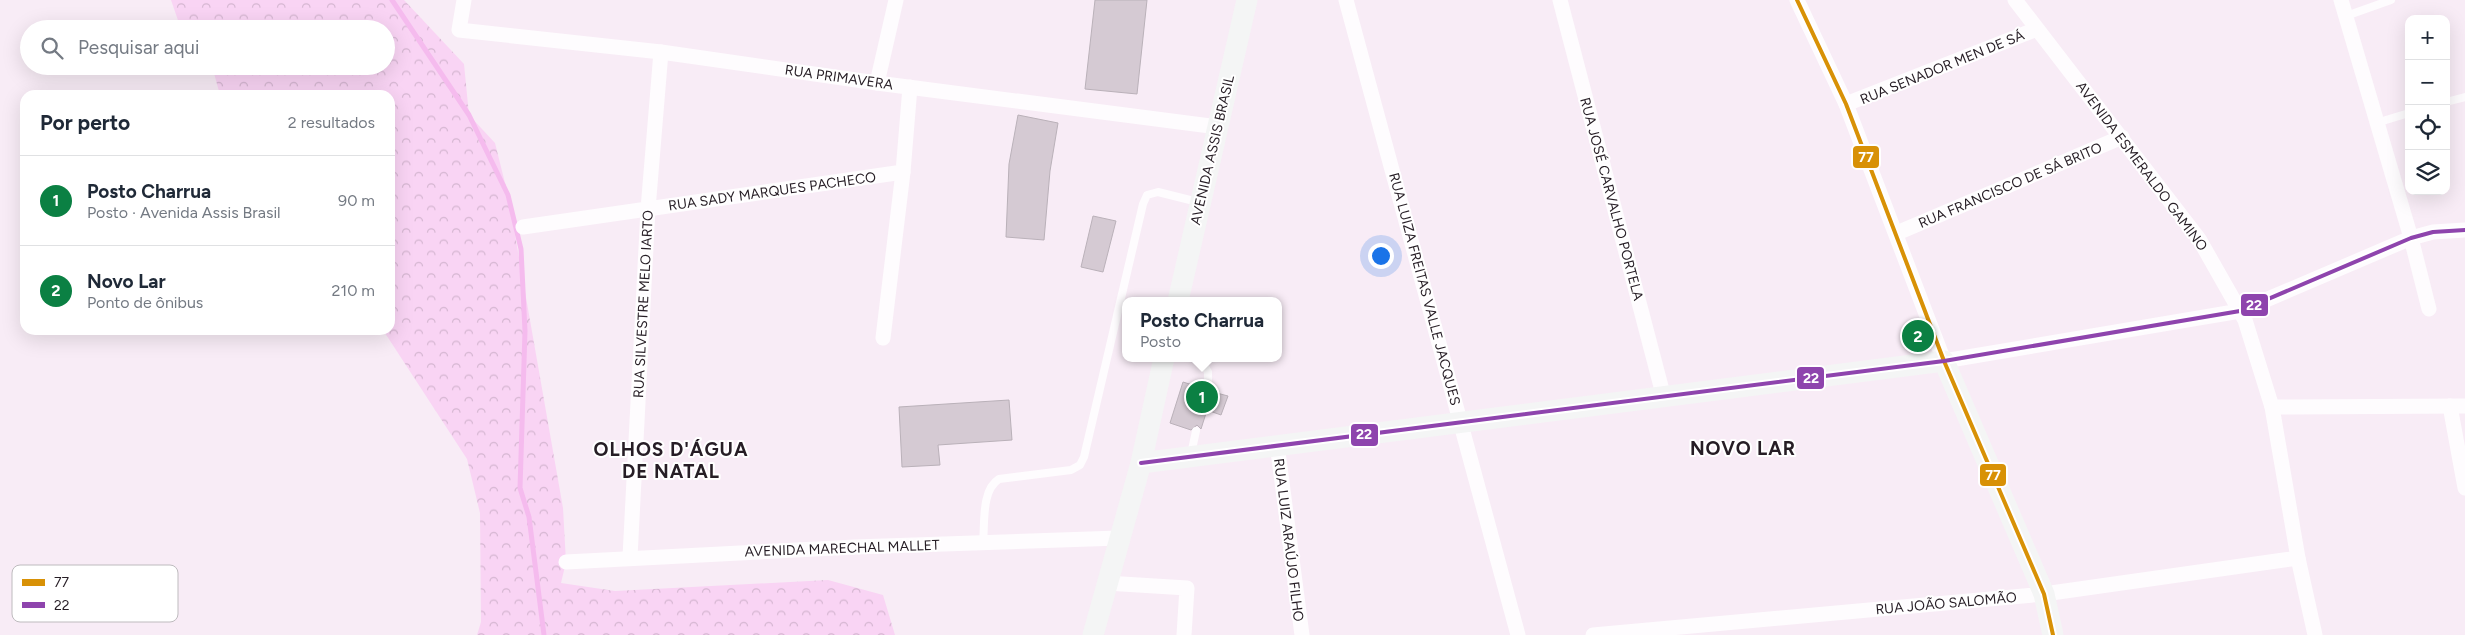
<!DOCTYPE html>
<html lang="pt">
<head>
<meta charset="utf-8">
<style>
  :root { --surface:#fff; --page:#f6f6f7; --text:#1f2937; --muted:#747a83; --line:#e0e1e3; --accent:#0b8043 }
  body { margin:0; font-family:Figtree,sans-serif; background:var(--page); color:var(--text) }
  .controls { position:absolute; right:15px; top:15px; display:grid; overflow:hidden; border-radius:10px; box-shadow:0 5px 20px #0002 }
  .controls button { width:45px; height:45px; display:grid; place-items:center; padding:0; border:0; border-bottom:1px solid var(--line); background:var(--surface); color:var(--text); font:25px sans-serif }
  .you { position:absolute; left:1380px; top:255px; width:18px; height:18px; margin:-12px; border:4px solid #fff; border-radius:50%; background:#1a73e8; box-shadow:0 0 0 8px #1a73e833 }
  .badge { display:grid; place-items:center; width:32px; height:32px; border-radius:50%; background:var(--accent); color:#fff; font-size:16px; font-weight:700 }
  .pin { position:absolute; translate:-50% -50%; border:2px solid #fff; box-shadow:0 1px 5px #0006 }
  .popup { position:absolute; left:1122px; top:297px; width:160px; height:65px; box-sizing:border-box; display:grid; place-content:center; border-radius:10px; background:var(--surface); filter:drop-shadow(0 1px 4px #0005); font-size:16px; white-space:nowrap; color:var(--muted) }
  .popup b { font-size:19px; color:var(--text) }
  .popup::after { content:''; position:absolute; left:50%; top:100%; margin-left:-10px; border:10px solid transparent; border-top-color:var(--surface) }
  .list { margin:0; padding:0; list-style:none }
  h2 { display:flex; justify-content:space-between; align-items:center; height:65px; margin:0; padding:0 20px; font-size:21px }
  h2 small { font-size:16px; font-weight:400; color:var(--muted) }
  .list li { display:grid; grid-template-columns:32px 1fr auto; gap:15px; align-items:center; box-sizing:border-box; height:90px; padding:0 20px; border-top:1px solid var(--line) }
  .list b { display:block; font-size:19px; white-space:nowrap }
  .list p { margin:0; font-size:16px; white-space:nowrap; color:var(--muted) }
  .list em { font-size:16px; font-style:normal; color:var(--muted) }
  .icon { flex:none; width:28px; height:28px; fill:none; stroke:currentColor; stroke-width:2; stroke-linecap:round; stroke-linejoin:round }
  .map { position:relative; flex:none; width:2465px; height:635px; overflow:hidden }
  .search { position:absolute; background:var(--surface); box-shadow:0 5px 20px #0002; left:20px; top:20px; width:375px; height:55px; display:flex; align-items:center; gap:12px; box-sizing:border-box; padding:0 18px; border-radius:28px; color:var(--muted); font-size:19px }
  .panel { position:absolute; background:var(--surface); box-shadow:0 5px 20px #0002; left:20px; top:90px; width:375px; height:245px; border-radius:15px }
  .map>svg:first-child { display:block }
  .forest { fill:url(#forest-crowns) }
  .lines { fill:none; stroke-linecap:round; stroke-linejoin:round }
  .stream { stroke:#f5bbee; stroke-width:5 }
  .building { fill:#d5cad3; stroke:#bab1b9 }
  .lane { stroke:#fefcfe; stroke-width:8 }
  .street { stroke:#fefcfe; stroke-width:15 }
  .secondary { stroke:#f4f5f5; stroke-width:21 }
  .bus-1-casing { stroke:#fff; stroke-width:8 }
  .bus-2-casing { stroke:#fff; stroke-width:8 }
  .bus-1 { stroke:#d89106; stroke-width:4 }
  .bus-2 { stroke:#8e44ad; stroke-width:4 }
  .labels { text-anchor:middle; stroke-width:4; stroke-linejoin:round; paint-order:stroke }
  .street-label { font-size:14px; fill:#261d25; stroke:#fff }
  .district-label { font-size:19px; font-weight:bold; letter-spacing:1px; fill:#261d25; stroke:#fff }
  .key { fill:#fff; stroke:#bebbbe; stroke-width:1 }
  .key-label { font-size:14px; fill:#261d25 }
  .line-badge { stroke:#fff; stroke-width:2 }
  .badge-label { font-size:14px; text-anchor:middle; font-weight:bold; fill:#fff }
</style>
</head>
<body>
<div class="map">
<svg width="2465" height="635" viewBox="0 0 2465 635">
  <defs>
    <pattern id="forest-crowns" width="20" height="18" patternUnits="userSpaceOnUse" patternTransform="scale(1.25)"><rect width="20" height="18" fill="#f9d4f4"/><path d="M2 6a3 3 0 1 1 6 0M12 15a3 3 0 1 1 6 0" fill="none" stroke="#d5b6d1"/></pattern>
  </defs>
  <rect width="100%" height="100%" fill="#f8ecf6"/>
  <polygon class="forest" points="171,0 404,0 464,64 469,115 495,143 508,195 563,508 566,562 561,583 615,591 828,580 883,595 895,635 477,635 481,622 480,513 467,459 383,330 390,330 390,95 220,95 212,66 386,66 386,29 181,29"/>
  <g class="lines">
    <polyline class="stream" points="392,0 469,115 508,195 521,249 525,331 520,488 529,517 544,635"/>
  </g>
  <g class="building">
    <polygon points="1095,0 1147,0 1137,94 1085,89"/>
    <polygon points="1018,115 1058,123 1050,171 1044,240 1006,237 1009,164"/>
    <polygon points="1093,216 1116,221 1103,272 1081,267"/>
    <polygon points="1183,382 1202,388 1206,395 1210,395 1213,392 1228,396 1221,415 1207,410 1201,429 1197,425 1191,430 1170,423"/>
    <polygon points="1009,400 1012,440 938,445 940,465 902,467 899,407"/>
  </g>
  <g class="lines">
    <g class="lane">
      <polyline points="2346,16 2391,0"/>
      <polyline points="2446,102 2465,97"/>
      <polyline points="2376,123 2409,113"/>
      <polyline points="1200,358 1208,372 1208,390"/>
      <polyline points="1191,454 1196,431"/>
      <path d="M983,543C985,524 981,490 999,479L1071,470L1080,465L1084,457L1143,204L1147,195L1158,192L1198,202"/>
    </g>
    <g class="street">
      <polyline points="464,0 459,30 661,52 877,83 1218,127"/>
      <polyline points="1346,0 1518,635"/>
      <polyline points="1560,0 1664,398"/>
      <polyline points="1797,0 1846,104 1944,361 2240,311 2411,238 2433,232 2465,230"/>
      <polyline points="2015,0 2199,239 2245,320 2272,407 2298,558 2315,635"/>
      <polyline points="2341,0 2411,238 2429,309"/>
      <polyline points="877,83 896,0"/>
      <polyline points="1846,104 2037,29"/>
      <polyline points="523,227 903,172"/>
      <polyline points="1897,233 2122,137"/>
      <polyline points="883,338 903,172 910,87"/>
      <polyline points="2450,406 2465,488"/>
      <polyline points="2272,407 2465,406"/>
      <polyline points="1277,444 1302,635"/>
      <polyline points="630,557 648,209 661,52"/>
      <polyline points="566,562 855,547 1119,538"/>
      <polyline points="1106,583 1187,588 1184,635"/>
      <polyline points="1593,635 2044,594 2298,558"/>
    </g>
    <g class="secondary">
      <polyline points="1178,301 1247,0"/>
      <polyline points="1141,463 1944,361 2044,594 2053,635"/>
      <polyline points="1093,635 1141,463 1164,358"/>
    </g>
    <g class="bus-1-casing">
      <polyline id="bus-1" points="1797,0 1846,104 1944,361 2044,594 2053,635"/>
    </g>
    <g class="bus-2-casing">
      <polyline id="bus-2" points="1141,463 1944,361 2240,311 2411,238 2433,232 2465,230"/>
    </g>
    <use href="#bus-1" class="bus-1"/>
    <use href="#bus-2" class="bus-2"/>
  </g>
  <g class="labels">
    <g class="street-label">
      <text transform="translate(1942 67) rotate(-22)" y="5">RUA SENADOR MEN DE SÁ</text>
      <text transform="translate(839 77) rotate(8)" y="5">RUA PRIMAVERA</text>
      <text transform="translate(1212 150) rotate(-77)" y="5">AVENIDA ASSIS BRASIL</text>
      <text transform="translate(2142 166) rotate(53)" y="5">AVENIDA ESMERALDO GAMINO</text>
      <text transform="translate(2010 185) rotate(-23)" y="5">RUA FRANCISCO DE SÁ BRITO</text>
      <text transform="translate(772 191) rotate(-8)" y="5">RUA SADY MARQUES PACHECO</text>
      <text transform="translate(1612 199) rotate(75)" y="5">RUA JOSÉ CARVALHO PORTELA</text>
      <text transform="translate(1425 289) rotate(75)" y="5">RUA LUIZA FREITAS VALLE JACQUES</text>
      <text transform="translate(643 304) rotate(-87)" y="5">RUA SILVESTRE MELO IARTO</text>
      <text transform="translate(1289 540) rotate(83)" y="5">RUA LUIZ ARAÚJO FILHO</text>
      <text transform="translate(842 548) rotate(-2)" y="5">AVENIDA MARECHAL MALLET</text>
      <text transform="translate(1946 603) rotate(-5)" y="5">RUA JOÃO SALOMÃO</text>
    </g>
    <g class="district-label">
      <text x="1743" y="455">NOVO LAR</text>
      <text x="671" y="456">OLHOS D'ÁGUA<tspan x="671" dy="22">DE NATAL</tspan></text>
    </g>
  </g>
  <rect x="12" y="565" width="166" height="57" rx="8" class="key"/>
  <rect x="22" y="579" width="23" height="7" fill="#d89106"/>
  <rect x="22" y="602" width="23" height="6" fill="#8e44ad"/>
  <g class="key-label">
    <text x="54" y="587">77</text>
    <text x="54" y="610">22</text>
  </g>
  <g class="line-badge">
    <rect x="1852" y="145" width="28" height="24" rx="5" fill="#d89106"/>
    <rect x="2240" y="293" width="29" height="24" rx="5" fill="#8e44ad"/>
    <rect x="1796" y="366" width="29" height="24" rx="5" fill="#8e44ad"/>
    <rect x="1350" y="423" width="29" height="24" rx="5" fill="#8e44ad"/>
    <rect x="1979" y="463" width="28" height="24" rx="5" fill="#d89106"/>
  </g>
  <g class="badge-label">
    <text x="1866" y="162">77</text>
    <text x="2254" y="310">22</text>
    <text x="1811" y="383">22</text>
    <text x="1364" y="439">22</text>
    <text x="1993" y="480">77</text>
  </g>
</svg>
<div class="controls">
<button>+</button>
<button>−</button>
<button><svg class="icon" aria-label="locate" viewBox="0 0 24 24"><circle cx="12" cy="12" r="6"/><path d="M12 2v4M12 18v4M2 12h4M18 12h4"/></svg></button>
<button><svg class="icon" aria-label="layers" viewBox="0 0 24 24"><path d="M12 4l9 5-9 5-9-5zM3 14l9 5 9-5"/></svg></button>
</div>
<div class="you"></div>
<div class="pin badge" style="left:1202px;top:397px">1</div>
<div class="popup"><b>Posto Charrua</b>Posto</div>
<div class="pin badge" style="left:1918px;top:336px">2</div>
<div class="search"><svg class="icon" aria-label="search" viewBox="0 0 24 24"><circle cx="10" cy="10" r="6"/><path d="M15 15l6 6"/></svg>Pesquisar aqui</div>
<section class="panel">
<h2>Por perto<small>2 resultados</small></h2>
<ul class="list">
<li><span class="badge">1</span><div><b>Posto Charrua</b><p>Posto · Avenida Assis Brasil</p></div><em>90 m</em></li>
<li><span class="badge">2</span><div><b>Novo Lar</b><p>Ponto de ônibus</p></div><em>210 m</em></li>
</ul>
</section>
</div>
</body>
</html>
